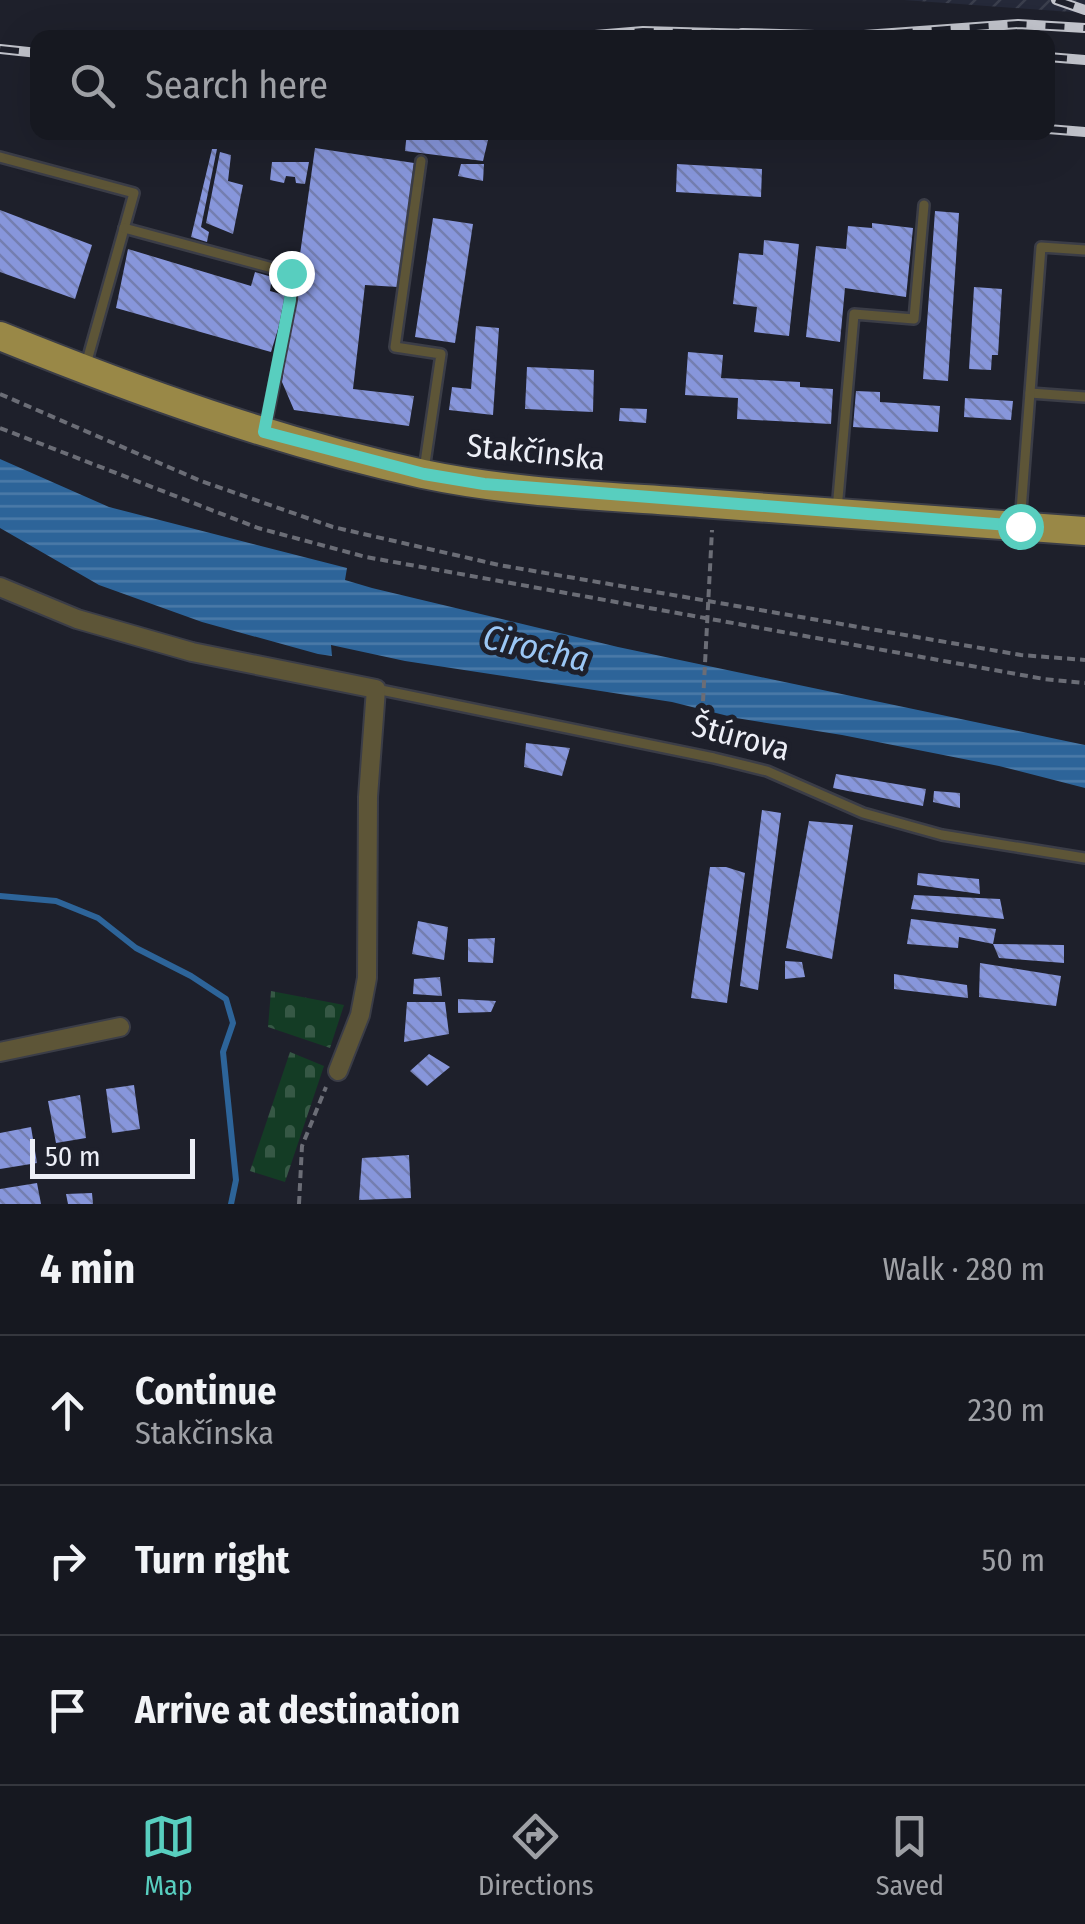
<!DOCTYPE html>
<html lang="en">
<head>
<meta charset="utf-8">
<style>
  :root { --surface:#161820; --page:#1f2129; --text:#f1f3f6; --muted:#9ea0a5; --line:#35373e; --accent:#58cebf }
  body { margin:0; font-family:"Fira Sans Condensed",sans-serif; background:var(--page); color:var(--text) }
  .scale { position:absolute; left:30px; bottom:25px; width:165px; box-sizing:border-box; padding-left:10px; border:5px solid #eceef6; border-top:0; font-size:28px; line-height:35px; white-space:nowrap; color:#eceef6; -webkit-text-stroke:8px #1e202b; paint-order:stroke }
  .stop { position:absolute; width:30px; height:30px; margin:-22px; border:8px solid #58cebf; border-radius:50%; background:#fff }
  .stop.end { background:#58cebf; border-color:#fff; box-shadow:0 2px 10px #0008 }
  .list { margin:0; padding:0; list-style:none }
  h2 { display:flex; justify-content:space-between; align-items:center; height:130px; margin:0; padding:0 40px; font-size:42px }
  h2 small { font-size:32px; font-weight:400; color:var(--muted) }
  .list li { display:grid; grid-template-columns:65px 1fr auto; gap:30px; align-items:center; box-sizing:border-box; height:150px; padding:0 40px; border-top:2px solid var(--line) }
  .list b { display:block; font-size:38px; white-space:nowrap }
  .list p { margin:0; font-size:32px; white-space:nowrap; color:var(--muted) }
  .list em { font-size:32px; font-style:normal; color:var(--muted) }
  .icon { flex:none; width:55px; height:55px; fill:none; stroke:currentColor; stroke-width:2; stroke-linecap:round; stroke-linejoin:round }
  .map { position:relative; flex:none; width:1085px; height:1204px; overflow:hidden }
  .search { position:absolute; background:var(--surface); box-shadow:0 10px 40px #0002; left:30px; right:30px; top:30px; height:110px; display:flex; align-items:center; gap:25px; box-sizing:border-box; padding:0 35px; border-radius:20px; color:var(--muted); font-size:38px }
  .sheet { height:580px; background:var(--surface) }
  nav { display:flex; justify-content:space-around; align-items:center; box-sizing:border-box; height:140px; border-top:2px solid var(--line); background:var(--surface); font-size:28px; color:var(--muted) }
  nav a { display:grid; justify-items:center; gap:5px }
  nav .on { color:var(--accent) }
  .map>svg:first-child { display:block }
  .industrial { fill:url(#industrial-furrows) }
  .cemetery { fill:url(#cemetery-stones) }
  .water { fill:url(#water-rules) }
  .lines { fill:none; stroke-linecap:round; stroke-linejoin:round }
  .stream { stroke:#2d6499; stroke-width:6 }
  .building { fill:url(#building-back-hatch) }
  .lane-casing { stroke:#3b3d47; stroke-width:14 }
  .street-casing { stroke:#3b3d47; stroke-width:22 }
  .primary-casing { stroke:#3b3d47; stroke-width:32 }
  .path { stroke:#6b6d76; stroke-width:4; stroke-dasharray:8 5; stroke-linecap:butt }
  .lane { stroke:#5d5537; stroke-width:9 }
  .street { stroke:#5d5537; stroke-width:18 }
  .primary { stroke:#998847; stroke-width:28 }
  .rail-casing { stroke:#c1c3cb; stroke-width:10 }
  .rail { stroke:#1e202b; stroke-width:6; stroke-dasharray:19; stroke-linecap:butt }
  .route { stroke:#58cebf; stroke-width:12 }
  .labels { text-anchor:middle; stroke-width:10; stroke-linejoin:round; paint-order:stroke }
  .street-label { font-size:32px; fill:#eceef6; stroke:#1e202b }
  .water-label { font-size:35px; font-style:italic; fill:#9bc7f5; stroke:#1e202b }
</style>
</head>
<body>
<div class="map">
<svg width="1085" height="1204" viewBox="0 0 1085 1204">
  <defs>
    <pattern id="industrial-furrows" width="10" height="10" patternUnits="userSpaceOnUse" patternTransform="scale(2.5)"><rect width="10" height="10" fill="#252939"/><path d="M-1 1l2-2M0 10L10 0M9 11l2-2" fill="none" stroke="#3a3e4c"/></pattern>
    <pattern id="cemetery-stones" width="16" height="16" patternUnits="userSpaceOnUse" patternTransform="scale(2.5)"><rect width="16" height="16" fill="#143c25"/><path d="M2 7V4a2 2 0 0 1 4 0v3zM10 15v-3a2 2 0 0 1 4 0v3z" fill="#365845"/></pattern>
    <pattern id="water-rules" width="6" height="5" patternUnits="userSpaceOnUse" patternTransform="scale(2.5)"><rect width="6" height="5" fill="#2d6499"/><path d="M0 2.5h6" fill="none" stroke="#4c7aa8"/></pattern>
    <pattern id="building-back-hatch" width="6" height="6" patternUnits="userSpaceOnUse" patternTransform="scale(2.5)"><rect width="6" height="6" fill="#8796db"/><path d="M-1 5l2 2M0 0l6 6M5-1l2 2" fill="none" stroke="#747eb0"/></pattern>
  </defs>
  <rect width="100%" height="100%" fill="#1e202b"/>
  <polygon class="industrial" points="904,0 1085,0 1085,13"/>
  <g class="cemetery">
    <polygon points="271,991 344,1005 330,1048 268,1027"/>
    <polygon points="290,1052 324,1066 285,1182 250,1171"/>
  </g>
  <polygon class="water" points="0,459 109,507 347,568 345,580 372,588 618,647 1085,745 1085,788 999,766 842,735 736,718 672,702 405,661 331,645 332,656 318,654 202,622 99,585 0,528"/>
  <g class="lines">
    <polyline class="stream" points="0,896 56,901 98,918 136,948 191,976 226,999 233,1023 223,1052 236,1180 231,1204"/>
  </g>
  <g class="building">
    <polygon points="407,132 441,132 488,140 483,161 405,151"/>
    <polygon points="315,148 414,163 398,287 365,285 353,389 414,396 409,426 294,410 282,382"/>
    <polygon points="212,149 217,149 201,227 209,232 207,242 191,237"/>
    <polygon points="220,152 231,155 228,181 243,185 233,234 206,223"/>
    <polygon points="272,162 309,162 305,184 296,183 295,177 286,176 284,183 270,180"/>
    <polygon points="461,164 484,164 483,181 458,176"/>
    <polygon points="677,164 762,169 761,197 676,192"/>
    <polygon points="0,210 92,245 75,299 0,272"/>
    <polygon points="935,211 959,213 948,381 923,379"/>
    <polygon points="433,218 473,224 455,343 415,337"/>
    <polygon points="872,223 913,228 906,297 845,288 840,342 806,337 816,246 846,249 848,226 872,228"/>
    <polygon points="764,240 799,244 789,336 754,332 757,307 733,304 739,253 763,255"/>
    <polygon points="128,249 251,286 255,272 272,277 270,291 288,296 271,352 116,308"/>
    <polygon points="974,287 1002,289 998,355 992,355 991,370 969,369"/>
    <polygon points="476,326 499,328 493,415 449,410 452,387 471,389"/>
    <polygon points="688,352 723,355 721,378 800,382 800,387 833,389 831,424 737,419 738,398 685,395"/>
    <polygon points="527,367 594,370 593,412 525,409"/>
    <polygon points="856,391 880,392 880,402 940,406 938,432 853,427"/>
    <polygon points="965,398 1013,401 1011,420 964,417"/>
    <polygon points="620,408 647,409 646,423 619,421"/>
    <polygon points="526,743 570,748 562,776 524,767"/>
    <polygon points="836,774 926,789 923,806 833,788"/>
    <polygon points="934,791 960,793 960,808 933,802"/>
    <polygon points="762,810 781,813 758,990 740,986"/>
    <polygon points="809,821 853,825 832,959 786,948"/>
    <polygon points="710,867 726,867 745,873 727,1003 691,998"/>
    <polygon points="918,873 979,879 980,894 917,885"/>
    <polygon points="914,895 1000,899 1004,919 911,909"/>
    <polygon points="911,919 996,929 993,944 959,937 958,948 907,944"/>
    <polygon points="418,921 448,927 444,960 412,954"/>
    <polygon points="495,938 493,963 468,962 468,939"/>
    <polygon points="993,944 1064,945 1064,963 999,958"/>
    <polygon points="785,961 802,962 805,977 785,979"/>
    <polygon points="980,963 1061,976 1056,1006 979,997"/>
    <polygon points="894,974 967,985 968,998 894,989"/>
    <polygon points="440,977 442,996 413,994 414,979"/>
    <polygon points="458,999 496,1001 491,1012 458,1013"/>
    <polygon points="407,1002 445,1002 449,1034 404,1042"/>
    <polygon points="429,1054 450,1067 427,1086 410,1071"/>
    <polygon points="134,1085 140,1129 112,1133 106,1089"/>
    <polygon points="80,1095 86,1138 56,1143 48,1101"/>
    <polygon points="31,1127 37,1163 0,1169 0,1133"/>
    <polygon points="409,1155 411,1198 359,1200 362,1158"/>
    <polygon points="37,1183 41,1204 0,1204 0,1189"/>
    <polygon points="92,1193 93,1204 68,1204 66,1194"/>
  </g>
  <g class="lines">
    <g class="lane-casing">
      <g id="lane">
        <polyline points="0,157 134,193 85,368"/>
        <polyline points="421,161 395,347 441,354 424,470"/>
        <polyline points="124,228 291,273 291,300 265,430"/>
        <polyline points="1030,393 1085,397"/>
        <polyline points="837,510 854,314 914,319 924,205"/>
        <polyline points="1020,524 1041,247 1085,250"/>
        <polyline points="376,689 714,758 767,771 863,813 906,825 942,835 1085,858"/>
      </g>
    </g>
    <g class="street-casing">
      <g id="street">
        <polyline points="0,587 77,619 192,652 376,689 368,797 367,978 360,1015 338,1071"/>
        <polyline points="0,1052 120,1027"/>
      </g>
    </g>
    <g class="primary-casing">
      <path id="primary" d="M0,336C138,392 278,442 423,474C513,493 609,496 701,503C829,512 957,522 1085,531"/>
    </g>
    <g class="path">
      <polyline points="0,394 201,481 333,527 499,565 1021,655 1085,660"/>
      <polyline points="0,428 258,528 366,557 1044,679 1085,683"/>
      <polyline points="701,740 712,530"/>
      <polyline points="299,1204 302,1146 326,1087"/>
    </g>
    <use href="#lane" class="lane"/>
    <use href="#street" class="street"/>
    <use href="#primary" class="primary"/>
    <g class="rail-casing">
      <g id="rail">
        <polyline points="1056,0 1085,10"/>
        <polyline points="742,33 850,36 1018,24 1085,28"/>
        <polyline points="559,38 643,31 753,34"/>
        <polyline points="0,49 38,53"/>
        <polyline points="1048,57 1085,60"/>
        <polyline points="1048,129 1085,132"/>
      </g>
    </g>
    <use href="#rail" class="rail"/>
  </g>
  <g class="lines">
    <polyline class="route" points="291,273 290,300 264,432 424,474 484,484 1020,526"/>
  </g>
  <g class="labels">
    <g class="street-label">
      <text transform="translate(536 452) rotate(6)" y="11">Stakčínska</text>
      <text transform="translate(741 737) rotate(15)" y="11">Štúrova</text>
    </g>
    <g class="water-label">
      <text transform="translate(536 648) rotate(13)" y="12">Cirocha</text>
    </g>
  </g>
</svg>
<div class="scale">50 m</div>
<div class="stop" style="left:1020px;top:526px"></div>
<div class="stop end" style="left:291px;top:273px"></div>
<div class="search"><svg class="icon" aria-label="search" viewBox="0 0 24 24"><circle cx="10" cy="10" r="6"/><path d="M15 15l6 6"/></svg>Search here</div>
</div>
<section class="sheet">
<h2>4 min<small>Walk · 280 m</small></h2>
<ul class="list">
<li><svg class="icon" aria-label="ahead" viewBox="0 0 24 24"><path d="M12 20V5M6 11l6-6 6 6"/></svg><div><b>Continue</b><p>Stakčínska</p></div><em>230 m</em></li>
<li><svg class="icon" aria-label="right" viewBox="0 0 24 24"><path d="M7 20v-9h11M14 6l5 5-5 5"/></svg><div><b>Turn right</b></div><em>50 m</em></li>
<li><svg class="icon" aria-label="arrive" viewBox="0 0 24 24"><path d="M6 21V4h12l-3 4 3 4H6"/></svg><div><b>Arrive at destination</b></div></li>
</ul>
</section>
<nav>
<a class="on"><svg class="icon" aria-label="map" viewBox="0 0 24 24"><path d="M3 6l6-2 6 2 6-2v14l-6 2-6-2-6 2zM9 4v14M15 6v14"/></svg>Map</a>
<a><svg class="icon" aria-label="directions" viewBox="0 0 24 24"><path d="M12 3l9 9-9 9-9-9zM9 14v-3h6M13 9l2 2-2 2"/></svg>Directions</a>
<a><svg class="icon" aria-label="saved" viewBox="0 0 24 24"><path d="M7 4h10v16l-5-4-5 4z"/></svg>Saved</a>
</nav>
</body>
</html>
